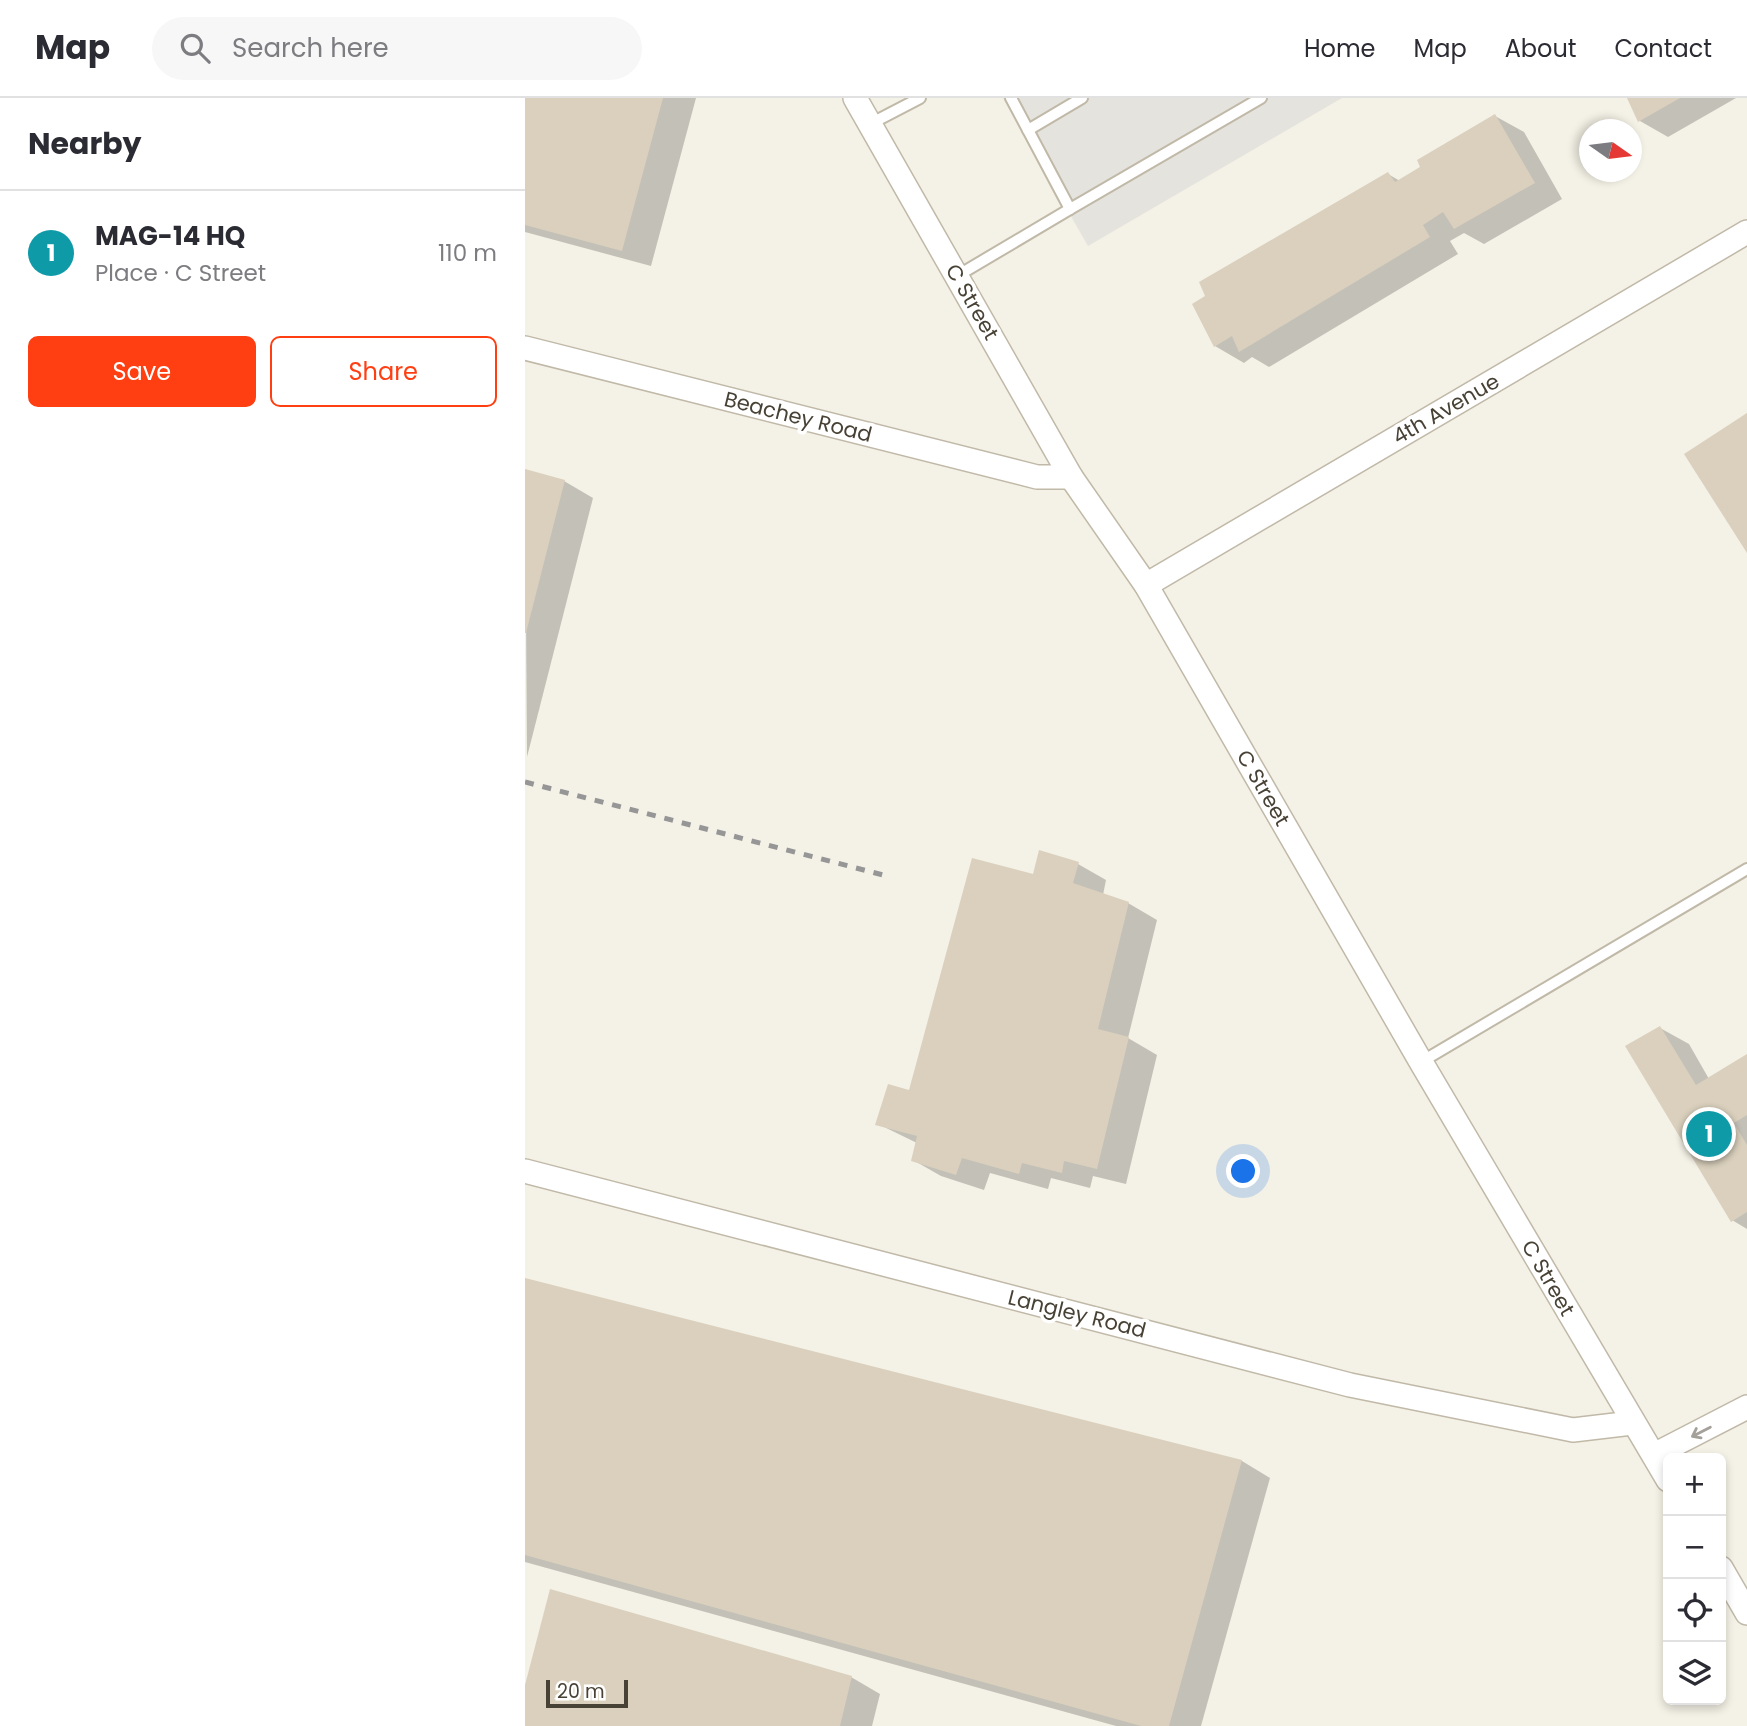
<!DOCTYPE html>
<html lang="en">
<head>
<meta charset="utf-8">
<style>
  :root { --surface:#fff; --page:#f7f7f7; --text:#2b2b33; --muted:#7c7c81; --line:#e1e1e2; --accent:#ff3e12 }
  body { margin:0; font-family:Poppins,sans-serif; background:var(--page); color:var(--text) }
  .controls { position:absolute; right:21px; bottom:21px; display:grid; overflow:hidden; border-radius:10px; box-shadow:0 4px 10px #0003 }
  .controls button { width:63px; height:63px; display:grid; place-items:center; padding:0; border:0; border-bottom:2px solid var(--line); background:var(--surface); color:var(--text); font:35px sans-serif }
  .compass { position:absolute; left:1054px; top:21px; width:63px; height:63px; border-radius:50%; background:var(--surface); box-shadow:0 4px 10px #0003; rotate:104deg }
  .scale { position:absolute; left:21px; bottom:18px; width:82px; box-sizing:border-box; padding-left:7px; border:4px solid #484135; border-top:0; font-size:19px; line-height:24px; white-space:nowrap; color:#484135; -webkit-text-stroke:5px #fff; paint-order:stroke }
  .you { position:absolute; left:719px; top:1074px; width:24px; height:24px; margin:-18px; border:5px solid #fff; border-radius:50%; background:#1a73e8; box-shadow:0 0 0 10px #1a73e833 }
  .badge { display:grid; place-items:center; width:46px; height:46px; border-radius:50%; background:var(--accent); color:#fff; font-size:23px; font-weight:700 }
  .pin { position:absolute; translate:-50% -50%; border:4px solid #fff; box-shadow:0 2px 7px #0006 }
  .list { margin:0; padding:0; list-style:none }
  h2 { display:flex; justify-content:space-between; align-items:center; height:91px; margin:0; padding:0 28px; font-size:30px }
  h2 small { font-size:23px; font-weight:400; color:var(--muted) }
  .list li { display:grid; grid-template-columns:46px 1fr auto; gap:21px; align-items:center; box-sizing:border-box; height:126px; padding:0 28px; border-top:2px solid var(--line) }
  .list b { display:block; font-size:26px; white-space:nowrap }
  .list p { margin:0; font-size:23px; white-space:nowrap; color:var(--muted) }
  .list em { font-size:23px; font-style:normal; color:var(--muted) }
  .actions { display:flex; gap:14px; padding:21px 28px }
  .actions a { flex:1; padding:16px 0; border:2px solid var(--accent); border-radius:10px; text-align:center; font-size:24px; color:var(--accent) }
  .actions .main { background:var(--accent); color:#fff }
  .icon { flex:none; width:38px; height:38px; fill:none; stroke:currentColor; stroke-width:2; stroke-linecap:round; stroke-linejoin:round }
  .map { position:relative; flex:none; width:1222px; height:1628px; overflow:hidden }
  header { display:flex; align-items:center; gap:42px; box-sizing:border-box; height:98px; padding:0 35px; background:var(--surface); border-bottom:2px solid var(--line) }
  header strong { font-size:33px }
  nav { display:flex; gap:38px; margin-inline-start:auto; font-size:24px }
  .search { width:490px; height:63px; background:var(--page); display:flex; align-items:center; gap:18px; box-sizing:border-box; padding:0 24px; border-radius:38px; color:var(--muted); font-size:26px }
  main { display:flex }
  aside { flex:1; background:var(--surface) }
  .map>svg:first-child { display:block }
  .parking { fill:#e5e3de }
  .shadow { fill:#0003 }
  .building { fill:#dad0bd }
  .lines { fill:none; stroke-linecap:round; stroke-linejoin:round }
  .lane-casing { stroke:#c1b9a8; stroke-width:14 }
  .street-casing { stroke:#c1b9a8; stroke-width:26 }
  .lane { stroke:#fff; stroke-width:10 }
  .street { stroke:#fff; stroke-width:23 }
  .rail { stroke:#969696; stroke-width:5; stroke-dasharray:9 9; stroke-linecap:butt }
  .oneway { stroke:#a4a09a }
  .labels { text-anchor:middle; stroke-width:7; stroke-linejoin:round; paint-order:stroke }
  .street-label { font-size:21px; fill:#484135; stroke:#fff }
</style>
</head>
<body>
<header>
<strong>Map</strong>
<div class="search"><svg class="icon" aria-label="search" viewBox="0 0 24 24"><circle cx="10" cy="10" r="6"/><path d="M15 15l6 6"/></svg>Search here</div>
<nav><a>Home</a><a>Map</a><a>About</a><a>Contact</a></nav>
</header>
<main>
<aside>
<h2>Nearby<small></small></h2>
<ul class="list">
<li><span class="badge" style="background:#0f9aa8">1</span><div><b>MAG-14 HQ</b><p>Place · C Street</p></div><em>110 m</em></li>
</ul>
<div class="actions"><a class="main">Save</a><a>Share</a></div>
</aside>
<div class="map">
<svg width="1222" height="1628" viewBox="0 0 1222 1628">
  <rect width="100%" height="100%" fill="#f4f1e6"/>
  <polygon class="parking" points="478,0 817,0 563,148"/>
  <g class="shadow">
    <polygon points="0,0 171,0 126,168 0,134"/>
    <polygon points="1104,0 1211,0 1143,39 1115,23"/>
    <polygon points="970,18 999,34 1037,101 959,146 939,135 925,143 933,156 744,269 727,259 719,265 690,248 669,207 863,76 875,83"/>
    <polygon points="0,373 39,383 68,400 2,659"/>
    <polygon points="553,766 581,782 578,797 603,805 632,822 603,940 632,957 601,1086 568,1078 565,1090 526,1080 523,1091 465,1075 459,1092 416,1078 388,1062 392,1045 353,1026 385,994 509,778"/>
    <polygon points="1135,930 1164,946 1184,981 1222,958 1222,1131 1207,1122"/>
    <polygon points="0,1182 717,1363 745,1380 676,1628 591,1628 0,1464"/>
    <polygon points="326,1579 355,1596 347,1628 0,1628 0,1594"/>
  </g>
  <g class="building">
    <polygon points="0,0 138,0 97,153 0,127"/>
    <polygon points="1102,0 1155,0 1113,24"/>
    <polygon points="970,16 1010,85 929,131 918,114 898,127 905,139 714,254 707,238 689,249 667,206 680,198 674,184 863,74 870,84 895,69 892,62"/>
    <polygon points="1222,315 1222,455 1159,356"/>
    <polygon points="0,371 40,382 1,535 0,535"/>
    <polygon points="514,752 554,764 548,785 604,804 573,931 604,939 572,1071 539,1063 537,1075 497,1065 494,1076 437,1060 431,1077 386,1063 392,1038 350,1027 363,986 384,992 447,760 508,776"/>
    <polygon points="1135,928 1171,987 1222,956 1222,1017 1209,1025 1222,1047 1222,1114 1206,1124 1100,948"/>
    <polygon points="0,1180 717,1362 644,1628 616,1628 0,1457"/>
    <polygon points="25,1491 327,1578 315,1628 0,1628 0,1587"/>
  </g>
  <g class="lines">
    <g class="lane-casing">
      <g id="lane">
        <polyline points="486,0 545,111 736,0"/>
        <polyline points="345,26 395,0"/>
        <polyline points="503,32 557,0"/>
        <polyline points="432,178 545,111"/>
        <polyline points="896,964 1222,771"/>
      </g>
    </g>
    <g class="street-casing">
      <g id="street">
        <polyline points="330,0 546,379 621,487 896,964 1143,1382"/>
        <polyline points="0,250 512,379 546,379"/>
        <polyline points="621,487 1222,134"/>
        <polyline points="0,1073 825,1287 1048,1332 1107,1325"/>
        <polyline points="1129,1357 1222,1309"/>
        <polyline points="1196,1470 1222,1515"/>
      </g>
    </g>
    <use href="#lane" class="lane"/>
    <use href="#street" class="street"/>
    <polyline class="rail" points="0,684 362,778"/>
  </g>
  <defs><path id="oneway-shaft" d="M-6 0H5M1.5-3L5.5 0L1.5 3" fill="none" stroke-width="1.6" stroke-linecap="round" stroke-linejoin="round" transform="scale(1.75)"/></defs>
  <use class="oneway" href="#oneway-shaft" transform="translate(1176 1334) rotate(153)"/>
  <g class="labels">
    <g class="street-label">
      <text transform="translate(447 204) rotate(60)" y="7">C Street</text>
      <text transform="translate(921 311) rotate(-30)" y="7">4th Avenue</text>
      <text transform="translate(273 319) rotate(14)" y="7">Beachey Road</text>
      <text transform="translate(738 690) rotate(60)" y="7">C Street</text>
      <text transform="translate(1023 1180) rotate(60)" y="7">C Street</text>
      <text transform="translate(552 1216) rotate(14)" y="7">Langley Road</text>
    </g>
  </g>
</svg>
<div class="controls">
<button>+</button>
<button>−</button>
<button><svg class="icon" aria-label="locate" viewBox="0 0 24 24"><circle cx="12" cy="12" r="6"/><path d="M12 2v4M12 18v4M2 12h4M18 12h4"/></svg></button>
<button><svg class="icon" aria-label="layers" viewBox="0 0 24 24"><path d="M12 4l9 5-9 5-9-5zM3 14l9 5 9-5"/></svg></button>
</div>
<svg class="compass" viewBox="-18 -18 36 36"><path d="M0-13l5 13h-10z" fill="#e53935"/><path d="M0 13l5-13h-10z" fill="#7c7c81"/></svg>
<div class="scale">20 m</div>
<div class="you"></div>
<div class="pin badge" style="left:1184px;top:1036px;background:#0f9aa8">1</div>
</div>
</main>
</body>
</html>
